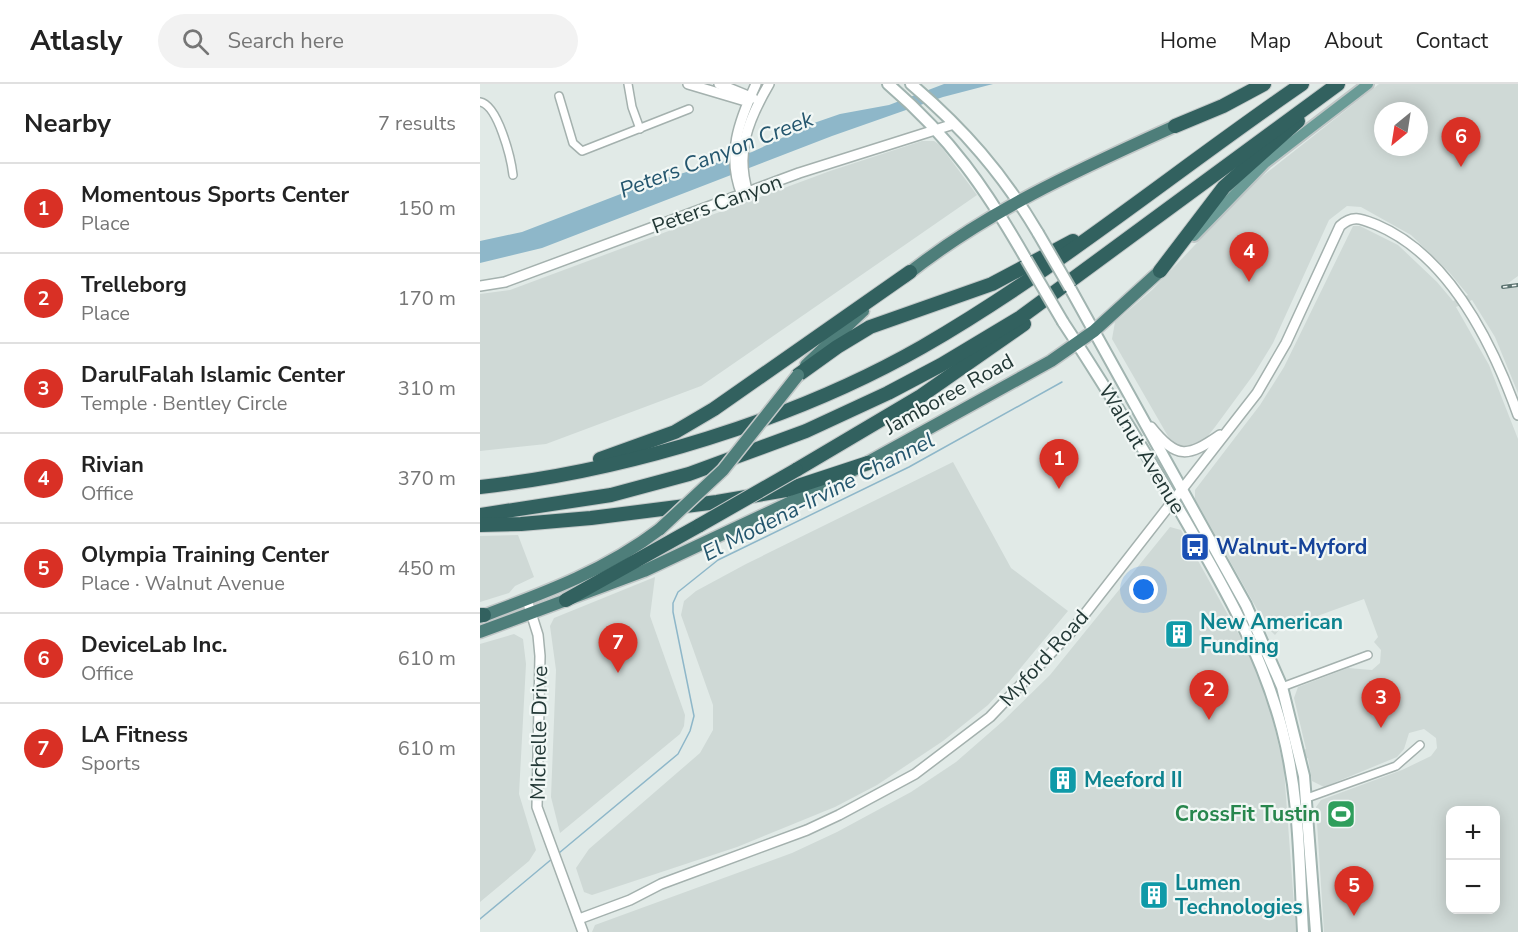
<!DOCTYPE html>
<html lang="en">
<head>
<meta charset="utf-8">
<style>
  :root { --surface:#fff; --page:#f2f2f2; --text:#222; --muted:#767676; --line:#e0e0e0; --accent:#d93025 }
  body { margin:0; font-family:"Nunito Sans",sans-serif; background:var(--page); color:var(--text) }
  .controls { position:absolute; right:18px; bottom:18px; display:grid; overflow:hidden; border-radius:12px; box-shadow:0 3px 15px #0003 }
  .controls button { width:54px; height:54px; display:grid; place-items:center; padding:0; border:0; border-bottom:2px solid var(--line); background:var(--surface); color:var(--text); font:30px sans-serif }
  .compass { position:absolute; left:894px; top:18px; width:54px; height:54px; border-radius:50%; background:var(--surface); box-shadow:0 3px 15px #0003; rotate:210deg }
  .you { position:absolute; left:664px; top:506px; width:21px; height:21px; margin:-15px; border:4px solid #fff; border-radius:50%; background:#1a73e8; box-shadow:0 0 0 9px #1a73e833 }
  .badge { display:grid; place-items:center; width:39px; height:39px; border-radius:50%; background:var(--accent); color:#fff; font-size:20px; font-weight:700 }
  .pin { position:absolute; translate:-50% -50px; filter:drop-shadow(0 2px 3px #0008) }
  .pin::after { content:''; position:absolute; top:32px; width:21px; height:18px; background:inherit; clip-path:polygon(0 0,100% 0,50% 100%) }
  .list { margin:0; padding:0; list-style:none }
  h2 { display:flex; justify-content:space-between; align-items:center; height:78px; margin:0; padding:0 24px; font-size:26px }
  h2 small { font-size:20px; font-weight:400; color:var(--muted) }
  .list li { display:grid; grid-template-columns:39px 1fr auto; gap:18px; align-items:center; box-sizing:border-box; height:90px; padding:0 24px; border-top:2px solid var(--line) }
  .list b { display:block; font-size:22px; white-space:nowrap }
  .list p { margin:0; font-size:20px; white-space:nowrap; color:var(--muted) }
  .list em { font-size:20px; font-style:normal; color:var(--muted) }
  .icon { flex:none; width:33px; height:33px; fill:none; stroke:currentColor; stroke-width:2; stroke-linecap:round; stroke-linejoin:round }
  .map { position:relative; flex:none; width:1038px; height:848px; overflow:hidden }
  header { display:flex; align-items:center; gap:36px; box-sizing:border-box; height:84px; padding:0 30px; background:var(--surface); border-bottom:2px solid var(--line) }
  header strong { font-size:28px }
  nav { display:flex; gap:33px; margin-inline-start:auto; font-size:21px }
  .search { width:420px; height:54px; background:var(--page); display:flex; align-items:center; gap:15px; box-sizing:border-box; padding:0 21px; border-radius:33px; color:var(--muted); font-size:22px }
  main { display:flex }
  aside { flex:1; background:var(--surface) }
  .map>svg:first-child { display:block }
  .built { fill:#cfd9d6; fill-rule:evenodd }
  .water { fill:#8eb7c9 }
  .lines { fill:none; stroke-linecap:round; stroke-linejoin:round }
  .stream { stroke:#8eb7c9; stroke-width:1.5 }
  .minor-casing { stroke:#a4b1ae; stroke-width:10 }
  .tertiary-casing { stroke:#a4b1ae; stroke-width:12 }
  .secondary-casing { stroke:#a1b4b0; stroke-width:14 }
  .primary-casing { stroke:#c1c7c7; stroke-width:14 }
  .trunk-casing { stroke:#c1c7c7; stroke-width:15 }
  .motorway-casing { stroke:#c1c7c7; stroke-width:16 }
  .minor { stroke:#fff; stroke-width:7 }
  .tertiary { stroke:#fff; stroke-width:9 }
  .secondary { stroke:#fff; stroke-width:10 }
  .primary { stroke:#6a9b96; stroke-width:10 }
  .trunk { stroke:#4e7e7a; stroke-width:12 }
  .motorway { stroke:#32615f; stroke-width:14 }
  .rail-casing { stroke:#5d7471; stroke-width:4 }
  .rail { stroke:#f1f7f5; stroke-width:1.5; stroke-dasharray:4.5; stroke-linecap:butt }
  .secondary-bridge-casing { stroke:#a1b4b0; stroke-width:14; stroke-linecap:butt }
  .trunk-bridge-casing { stroke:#c1c7c7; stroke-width:15; stroke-linecap:butt }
  .motorway-bridge-casing { stroke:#c1c7c7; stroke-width:16; stroke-linecap:butt }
  .secondary-bridge { stroke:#fff; stroke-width:10 }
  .trunk-bridge { stroke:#4e7e7a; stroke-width:12 }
  .motorway-bridge { stroke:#32615f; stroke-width:14 }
  .labels { text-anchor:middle; stroke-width:4.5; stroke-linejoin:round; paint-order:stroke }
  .street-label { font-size:21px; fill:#233836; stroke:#f1f7f5 }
  .transit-label { font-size:21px; font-weight:bold; fill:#164399; stroke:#f1f7f5; text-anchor:start }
  .culture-label { font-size:21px; font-weight:bold; fill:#0d838f; stroke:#f1f7f5; text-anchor:start }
  .leisure-label { font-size:21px; font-weight:bold; fill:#27864d; stroke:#f1f7f5; text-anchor:end }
  .water-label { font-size:22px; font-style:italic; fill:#24566e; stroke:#f1f7f5 }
</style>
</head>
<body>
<header>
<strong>Atlasly</strong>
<div class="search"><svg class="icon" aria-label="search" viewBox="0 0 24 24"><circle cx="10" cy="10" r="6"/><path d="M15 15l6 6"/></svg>Search here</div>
<nav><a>Home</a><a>Map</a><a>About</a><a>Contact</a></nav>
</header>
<main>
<aside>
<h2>Nearby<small>7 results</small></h2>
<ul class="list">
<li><span class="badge">1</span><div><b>Momentous Sports Center</b><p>Place</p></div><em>150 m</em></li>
<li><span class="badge">2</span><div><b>Trelleborg</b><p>Place</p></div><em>170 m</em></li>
<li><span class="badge">3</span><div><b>DarulFalah Islamic Center</b><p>Temple · Bentley Circle</p></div><em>310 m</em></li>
<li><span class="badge">4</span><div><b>Rivian</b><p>Office</p></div><em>370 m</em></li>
<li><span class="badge">5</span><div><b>Olympia Training Center</b><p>Place · Walnut Avenue</p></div><em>450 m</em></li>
<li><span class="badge">6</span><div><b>DeviceLab Inc.</b><p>Office</p></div><em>610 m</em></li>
<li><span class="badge">7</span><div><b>LA Fitness</b><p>Sports</p></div><em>610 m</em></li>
</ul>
</aside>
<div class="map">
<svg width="1038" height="848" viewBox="0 0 1038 848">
  <rect width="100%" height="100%" fill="#e1eae7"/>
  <g class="built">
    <path d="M899,0H1038V192L1027,200H1038V309L1015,253L992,216L976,223L1009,281L1038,355V848H844L836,723L841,716L922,686L951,672L957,664L956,654L944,645L929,649L924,665L917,673L844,703L832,697L828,674L804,686L816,848H112L115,841L312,769L357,748L431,708L476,678L523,637L570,591L690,443L701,446L773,576L789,620L802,676L826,665L814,614L818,603L868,584L892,586L900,579L901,566L894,558L898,553L884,515L799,546L795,551L787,543L715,415V406L780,321L804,283L873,142H880L918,161L957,198L973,217L988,211L969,188L931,151L881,123L867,122L849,136L793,259L774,290L735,343L723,358L715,362H697L689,354L632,255L635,238L672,206L775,98ZM903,27H939V63H903ZM970,726H1016V826H970Z"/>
    <polygon points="442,57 454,57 460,61 497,111 221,302 66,360 0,367 0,210 30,206 350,87"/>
    <polygon points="473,378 531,484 588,527 528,599 508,621 463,657 397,701 355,723 257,763 112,811 104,808 96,784 109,765 220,669 233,646 233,621 201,531 204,517 216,507 266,480"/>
    <polygon points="38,451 54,493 35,502 29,509 0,518 0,452"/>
    <polygon points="175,493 170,532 205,631 204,642 200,650 80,749 71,713 76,586 70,542 74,534"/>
    <polygon points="34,550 43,555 46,580 39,710 56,766 49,777 0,818 0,560"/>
  </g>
  <polygon class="water" points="464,0 513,0 463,13 352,52 62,164 0,179 0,157 42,148 164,101 272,68 334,39 360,30 409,21"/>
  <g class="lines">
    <g class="stream">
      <polyline points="79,769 198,670 210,647 214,632 193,528 193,519 198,508 238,476 429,383 582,298"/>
      <polyline points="0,835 73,774"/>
    </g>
    <g class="minor-casing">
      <g id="minor">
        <polyline points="148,0 152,23 160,45"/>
        <polyline points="79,12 93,59 102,67 209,25"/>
        <path d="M0,18C18,21 31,74 33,91"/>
        <polyline points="802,603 888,571"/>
        <polyline points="827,714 916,682 940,661"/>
      </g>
    </g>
    <g class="tertiary-casing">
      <g id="tertiary">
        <polyline points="208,0 262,16 270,13"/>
        <polyline points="239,0 273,14"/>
        <path d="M268,109C255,68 268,36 289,0"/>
        <path d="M262,111C246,71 259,37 276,0"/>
        <polyline points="0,202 25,198 319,89 474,40"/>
        <path d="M671,343C697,376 708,373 740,351"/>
        <polyline points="47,516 58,551 60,572 57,723 103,848"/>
        <path d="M99,835L150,816L181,800L327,746L359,731L435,690L510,633L590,549L777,309L806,259L860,142C873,130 882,135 897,141C970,172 1013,261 1038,331"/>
      </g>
    </g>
    <g class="secondary-casing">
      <g id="secondary">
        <path d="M408,0C470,53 506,105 546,175"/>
        <path d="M431,0C483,44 523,90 558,149"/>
        <polyline points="590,204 766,521 802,603 824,692 836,848"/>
        <path d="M583,238C624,300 662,363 700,427C741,498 781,565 802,645C820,713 819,778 823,848"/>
      </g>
    </g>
    <g class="primary-casing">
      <polyline id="primary" points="714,152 785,79 888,0"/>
    </g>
    <g class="trunk-casing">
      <g id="trunk">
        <path d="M424,193C506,127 600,85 695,42"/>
        <polyline points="326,281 383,227"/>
        <path d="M0,533C64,509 125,487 180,445"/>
        <polyline points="0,548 164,487 343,403 571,277 614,247 680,187"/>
      </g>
    </g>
    <g class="motorway-casing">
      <g id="motorway">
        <polyline points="695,42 743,22 784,0"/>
        <polyline points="680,187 744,103 818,37"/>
        <polyline points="318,291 357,263 390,243 512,200 593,157"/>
        <polyline points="120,375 195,348 234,325 430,188"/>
        <polyline points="316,386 441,312 544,240"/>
        <path d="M0,403C146,387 314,336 442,263C576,186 695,87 822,0"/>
        <polyline points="0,431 131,411 209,390 326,347 408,309 461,281 541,233 858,0"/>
        <polyline points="0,441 41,440 111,434 237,418 306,406 388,379"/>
        <polyline points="86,516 220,441"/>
        <polyline points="0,531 4,531"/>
      </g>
    </g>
    <use href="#minor" class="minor"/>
    <use href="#tertiary" class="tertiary"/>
    <use href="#secondary" class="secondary"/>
    <use href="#primary" class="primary"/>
    <use href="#trunk" class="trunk"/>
    <use href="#motorway" class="motorway"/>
    <g class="rail-casing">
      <polyline id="rail" points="1023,203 1038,201"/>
    </g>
    <use href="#rail" class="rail"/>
    <g class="secondary-bridge-casing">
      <g id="secondary-bridge">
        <polyline points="558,149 590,204"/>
        <polyline points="546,175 583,238"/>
      </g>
    </g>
    <g class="trunk-bridge-casing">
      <polyline id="trunk-bridge" points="180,445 243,386 318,291"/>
    </g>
    <g class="motorway-bridge-casing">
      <polyline id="motorway-bridge" points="220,441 316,386"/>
    </g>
    <use href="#secondary-bridge" class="secondary-bridge"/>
    <use href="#trunk-bridge" class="trunk-bridge"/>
    <use href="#motorway-bridge" class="motorway-bridge"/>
  </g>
  <defs>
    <g id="bus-square" transform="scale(1.5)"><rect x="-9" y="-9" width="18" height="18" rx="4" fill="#1a4fb4" stroke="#f1f7f5"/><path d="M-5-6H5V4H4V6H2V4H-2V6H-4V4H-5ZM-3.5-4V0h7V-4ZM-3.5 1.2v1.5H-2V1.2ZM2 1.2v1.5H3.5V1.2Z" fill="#fff"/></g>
    <g id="building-square" transform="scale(1.5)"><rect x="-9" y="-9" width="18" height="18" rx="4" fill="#0f9aa8" stroke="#f1f7f5"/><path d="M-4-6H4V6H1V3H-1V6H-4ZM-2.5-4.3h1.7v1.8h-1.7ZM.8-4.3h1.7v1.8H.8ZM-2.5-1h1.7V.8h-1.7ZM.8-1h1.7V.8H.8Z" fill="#fff"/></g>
    <g id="stadium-square" transform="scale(1.5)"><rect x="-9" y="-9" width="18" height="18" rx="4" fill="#2e9e5b" stroke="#f1f7f5"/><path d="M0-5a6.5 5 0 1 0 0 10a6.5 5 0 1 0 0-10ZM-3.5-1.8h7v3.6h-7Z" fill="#fff"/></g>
  </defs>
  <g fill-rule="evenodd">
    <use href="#bus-square" x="715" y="463"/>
    <use href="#building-square" x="699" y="550"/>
    <use href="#building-square" x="583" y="696"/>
    <use href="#stadium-square" x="861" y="730"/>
    <use href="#building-square" x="674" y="811"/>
  </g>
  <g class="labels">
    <g class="street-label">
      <text transform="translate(237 120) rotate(-20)" y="7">Peters Canyon</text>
      <text transform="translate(469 310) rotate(-29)" y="7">Jamboree Road</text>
      <text transform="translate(662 365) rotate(59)" y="7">Walnut Avenue</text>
      <text transform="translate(564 574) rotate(-48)" y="7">Myford Road</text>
      <text transform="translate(59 649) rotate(-89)" y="7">Michelle Drive</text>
    </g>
    <g class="transit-label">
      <text x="736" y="470">Walnut-Myford</text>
    </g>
    <g class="culture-label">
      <text x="720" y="545">New American<tspan x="720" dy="24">Funding</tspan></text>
      <text x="604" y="703">Meeford II</text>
      <text x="695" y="806">Lumen<tspan x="695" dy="24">Technologies</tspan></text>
    </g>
    <g class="leisure-label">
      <text x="840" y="737">CrossFit Tustin</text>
    </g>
    <g class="water-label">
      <text transform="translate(236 70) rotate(-21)" y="8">Peters Canyon Creek</text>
      <text transform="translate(338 412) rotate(-27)" y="8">El Modena-Irvine Channel</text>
    </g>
  </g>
</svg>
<div class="controls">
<button>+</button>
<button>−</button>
</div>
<svg class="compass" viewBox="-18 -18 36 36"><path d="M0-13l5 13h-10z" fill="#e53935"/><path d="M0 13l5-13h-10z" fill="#767676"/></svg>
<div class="you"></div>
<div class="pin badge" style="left:579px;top:405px">1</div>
<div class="pin badge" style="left:729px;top:636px">2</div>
<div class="pin badge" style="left:901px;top:644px">3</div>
<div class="pin badge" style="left:769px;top:198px">4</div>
<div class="pin badge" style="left:874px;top:832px">5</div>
<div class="pin badge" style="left:981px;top:83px">6</div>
<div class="pin badge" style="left:138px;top:589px">7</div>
</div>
</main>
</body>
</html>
